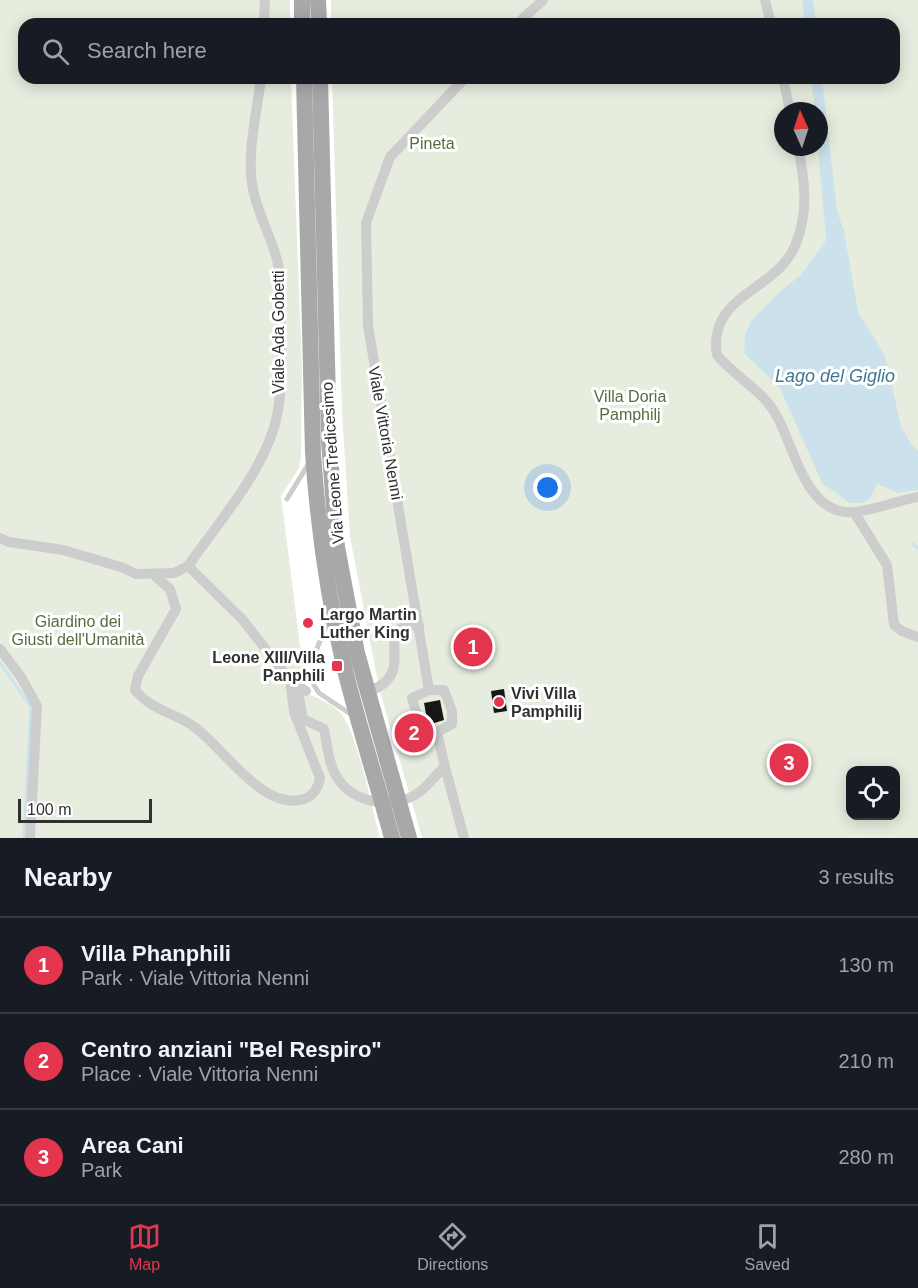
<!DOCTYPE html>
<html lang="en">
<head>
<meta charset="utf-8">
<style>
  :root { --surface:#171b24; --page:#20242c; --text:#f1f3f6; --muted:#9ea1a6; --line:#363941; --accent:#e4354f }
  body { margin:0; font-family:Arial,sans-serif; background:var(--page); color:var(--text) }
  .controls { position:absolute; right:18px; bottom:18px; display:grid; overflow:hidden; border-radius:12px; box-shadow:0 3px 15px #0003 }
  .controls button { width:54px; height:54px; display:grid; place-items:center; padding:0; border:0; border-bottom:2px solid var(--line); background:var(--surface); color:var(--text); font:30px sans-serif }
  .compass { position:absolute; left:774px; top:102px; width:54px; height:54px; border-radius:50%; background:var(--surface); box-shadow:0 3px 15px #0003; rotate:357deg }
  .scale { position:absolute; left:18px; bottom:15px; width:134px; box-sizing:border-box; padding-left:6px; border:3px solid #303030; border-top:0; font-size:16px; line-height:21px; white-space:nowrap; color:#303030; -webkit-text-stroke:4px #fff; paint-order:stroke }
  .you { position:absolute; left:548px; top:488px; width:21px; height:21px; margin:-15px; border:4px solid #fff; border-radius:50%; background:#1a73e8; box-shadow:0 0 0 9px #1a73e833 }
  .badge { display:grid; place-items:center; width:39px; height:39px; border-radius:50%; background:var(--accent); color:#fff; font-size:20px; font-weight:700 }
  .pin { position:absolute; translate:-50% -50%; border:3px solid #fff; box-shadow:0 2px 6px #0006 }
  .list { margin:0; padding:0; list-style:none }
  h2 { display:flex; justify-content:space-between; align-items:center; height:78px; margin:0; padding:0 24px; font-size:26px }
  h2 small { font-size:20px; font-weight:400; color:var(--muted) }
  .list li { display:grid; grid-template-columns:39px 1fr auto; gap:18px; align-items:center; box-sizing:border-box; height:96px; padding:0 24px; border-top:2px solid var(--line) }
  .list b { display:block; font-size:22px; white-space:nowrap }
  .list p { margin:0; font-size:20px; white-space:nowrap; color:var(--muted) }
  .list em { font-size:20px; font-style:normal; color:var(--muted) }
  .icon { flex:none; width:33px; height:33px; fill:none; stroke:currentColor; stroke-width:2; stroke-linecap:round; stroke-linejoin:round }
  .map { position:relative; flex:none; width:918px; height:838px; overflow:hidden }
  .search { position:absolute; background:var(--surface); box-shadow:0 3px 15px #0003; left:18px; right:18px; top:18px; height:66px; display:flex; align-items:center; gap:15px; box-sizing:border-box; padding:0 21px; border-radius:18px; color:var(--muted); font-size:22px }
  .sheet { height:366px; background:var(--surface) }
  nav { display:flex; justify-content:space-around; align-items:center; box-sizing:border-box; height:84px; border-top:2px solid var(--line); background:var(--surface); font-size:16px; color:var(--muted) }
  nav a { display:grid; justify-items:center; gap:3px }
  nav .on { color:var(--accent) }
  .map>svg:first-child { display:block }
  .green { fill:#e7edde; fill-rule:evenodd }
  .water { fill:#cbe2ec }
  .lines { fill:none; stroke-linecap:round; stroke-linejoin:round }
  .stream { stroke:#cbe2ec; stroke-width:3 }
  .building { fill:#171717 }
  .lane { stroke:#cdcdcd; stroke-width:5 }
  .street { stroke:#cdcdcd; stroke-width:10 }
  .primary { stroke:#a8a8a8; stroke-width:16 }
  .poi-dot { fill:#e4354f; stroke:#fff; stroke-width:2 }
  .labels { text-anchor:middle; stroke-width:6; stroke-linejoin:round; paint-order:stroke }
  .park-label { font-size:16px; fill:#576c3d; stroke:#fff }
  .street-label { font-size:16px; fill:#303030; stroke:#fff }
  .poi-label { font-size:16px; font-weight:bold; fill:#303030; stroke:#fff; text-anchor:start }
  .water-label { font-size:18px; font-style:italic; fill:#3e7893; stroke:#fff }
</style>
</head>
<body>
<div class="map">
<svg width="918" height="838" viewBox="0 0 918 838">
  <rect width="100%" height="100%" fill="#fff"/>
  <g class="green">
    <path d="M0,0H290V24H24V78H291L302,371L301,457L299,468L281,496L306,693C319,699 337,705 344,718C361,748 371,804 380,838H0Z"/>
    <path d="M331,0H918V838H422L379,688L350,537L342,413L332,78H894V24H331ZM783,111H819V147H783ZM850,770H896V816H850Z"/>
  </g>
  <g class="water">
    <polygon points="802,0 813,0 816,24 805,24"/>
    <polygon points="811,78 822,78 837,211 844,231 858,312 885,355 901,426 911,444 918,450 918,490 898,493 877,484 870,499 862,503 850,503 822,483 780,388 744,353 745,335 751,321 783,289 801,275 826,240 818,147 819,111 815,111"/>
  </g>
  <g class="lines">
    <g class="stream">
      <polyline points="913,544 918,548"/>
      <polyline points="0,663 31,707 24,838"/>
    </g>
  </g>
  <g class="building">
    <polygon points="504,689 507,711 494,713 491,691"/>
    <polygon points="440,700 444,720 428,725 424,703"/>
    <polygon points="413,727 418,739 409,740 407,728"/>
  </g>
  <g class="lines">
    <g class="lane">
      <polyline points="287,499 309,463"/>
      <polyline points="311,663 329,619"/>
      <polyline points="314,685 319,693 352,715"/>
    </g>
    <g class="street">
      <polyline points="765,0 771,24"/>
      <polyline points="264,24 265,0"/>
      <polyline points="517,24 543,0"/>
      <polyline points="783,78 790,111"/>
      <path d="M798,147C805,181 809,213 795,246C775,292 707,295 717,355C734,376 761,389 775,413C795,446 805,518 856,512C877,509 897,501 918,497"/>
      <polyline points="854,512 887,565 894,625 902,631 918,637"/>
      <path d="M0,538L9,542L63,550L121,567L136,574L174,573L188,566C217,524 264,471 276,420C286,379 279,312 279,268C274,241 258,216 253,189C246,154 257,113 261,78"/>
      <polyline points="188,566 242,619 290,680 306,691"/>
      <path d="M154,575L170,589L176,609L138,676L135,690C151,710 173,712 193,726C223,746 262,812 304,799C313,796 319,787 320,778L294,712L290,680"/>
      <polyline points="0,649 21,677 37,706 30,838"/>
      <path d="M297,687L303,719L324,729C327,743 328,761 335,774C350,802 388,810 415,795C428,788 434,775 445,767L437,732L452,724V711L444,690H429L368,326L366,223L390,157L465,78"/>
      <polyline points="429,690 412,698 422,733 437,732"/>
      <path d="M367,692C424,673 366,624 419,625"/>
      <polyline points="445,767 464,838"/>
    </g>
    <g class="primary">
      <polyline points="302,0 302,24"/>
      <polyline points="318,0 319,24"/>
      <path d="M304,78L313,453C318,527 328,599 345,670C359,727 377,782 392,838"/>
      <polyline points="320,78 329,441 337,547 357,653 409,838"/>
    </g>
  </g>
  <g class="poi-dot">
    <circle cx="308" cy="623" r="6"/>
    <rect x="331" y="660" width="12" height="12" rx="3"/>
    <circle cx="499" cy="702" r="6"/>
  </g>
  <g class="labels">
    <g class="park-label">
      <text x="432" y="149">Pineta</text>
      <text x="630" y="402">Villa Doria<tspan x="630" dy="18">Pamphilj</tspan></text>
      <text x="78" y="627">Giardino dei<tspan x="78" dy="18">Giusti dell'Umanità</tspan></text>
    </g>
    <g class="street-label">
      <text transform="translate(278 332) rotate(-90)" y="6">Viale Ada Gobetti</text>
      <text transform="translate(386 433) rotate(80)" y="6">Viale Vittoria Nenni</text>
      <text transform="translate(332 463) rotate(-94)" y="6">Via Leone Tredicesimo</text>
    </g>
    <g class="poi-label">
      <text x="320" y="620">Largo Martin<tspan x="320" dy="18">Luther King</tspan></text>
      <text x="325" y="663" text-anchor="end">Leone XIII/Villa<tspan x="325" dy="18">Panphili</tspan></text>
      <text x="511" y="699">Vivi Villa<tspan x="511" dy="18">Pamphilij</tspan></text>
    </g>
    <g class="water-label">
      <text x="835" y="382">Lago del Giglio</text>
    </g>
  </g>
</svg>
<div class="controls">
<button><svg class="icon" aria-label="locate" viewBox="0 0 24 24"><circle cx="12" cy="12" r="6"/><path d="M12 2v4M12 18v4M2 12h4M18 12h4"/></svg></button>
</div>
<svg class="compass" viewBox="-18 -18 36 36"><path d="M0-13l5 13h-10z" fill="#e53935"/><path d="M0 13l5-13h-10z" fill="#9ea1a6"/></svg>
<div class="scale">100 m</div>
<div class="you"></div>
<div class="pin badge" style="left:473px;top:647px">1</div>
<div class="pin badge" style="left:414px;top:733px">2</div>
<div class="pin badge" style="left:789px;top:763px">3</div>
<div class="search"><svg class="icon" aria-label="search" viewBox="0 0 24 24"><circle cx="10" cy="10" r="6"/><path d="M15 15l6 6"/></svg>Search here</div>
</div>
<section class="sheet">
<h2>Nearby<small>3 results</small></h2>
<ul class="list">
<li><span class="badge">1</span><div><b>Villa Phanphili</b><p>Park · Viale Vittoria Nenni</p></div><em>130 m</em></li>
<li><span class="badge">2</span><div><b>Centro anziani &quot;Bel Respiro&quot;</b><p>Place · Viale Vittoria Nenni</p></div><em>210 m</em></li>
<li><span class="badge">3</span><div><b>Area Cani</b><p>Park</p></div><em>280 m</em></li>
</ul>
</section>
<nav>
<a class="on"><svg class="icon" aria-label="map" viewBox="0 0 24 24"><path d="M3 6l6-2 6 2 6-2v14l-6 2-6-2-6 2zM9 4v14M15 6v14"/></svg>Map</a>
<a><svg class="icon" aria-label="directions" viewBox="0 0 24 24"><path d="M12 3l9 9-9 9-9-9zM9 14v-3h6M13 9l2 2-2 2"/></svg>Directions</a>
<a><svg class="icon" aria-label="saved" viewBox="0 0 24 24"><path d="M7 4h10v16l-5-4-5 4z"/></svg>Saved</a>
</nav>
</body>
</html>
